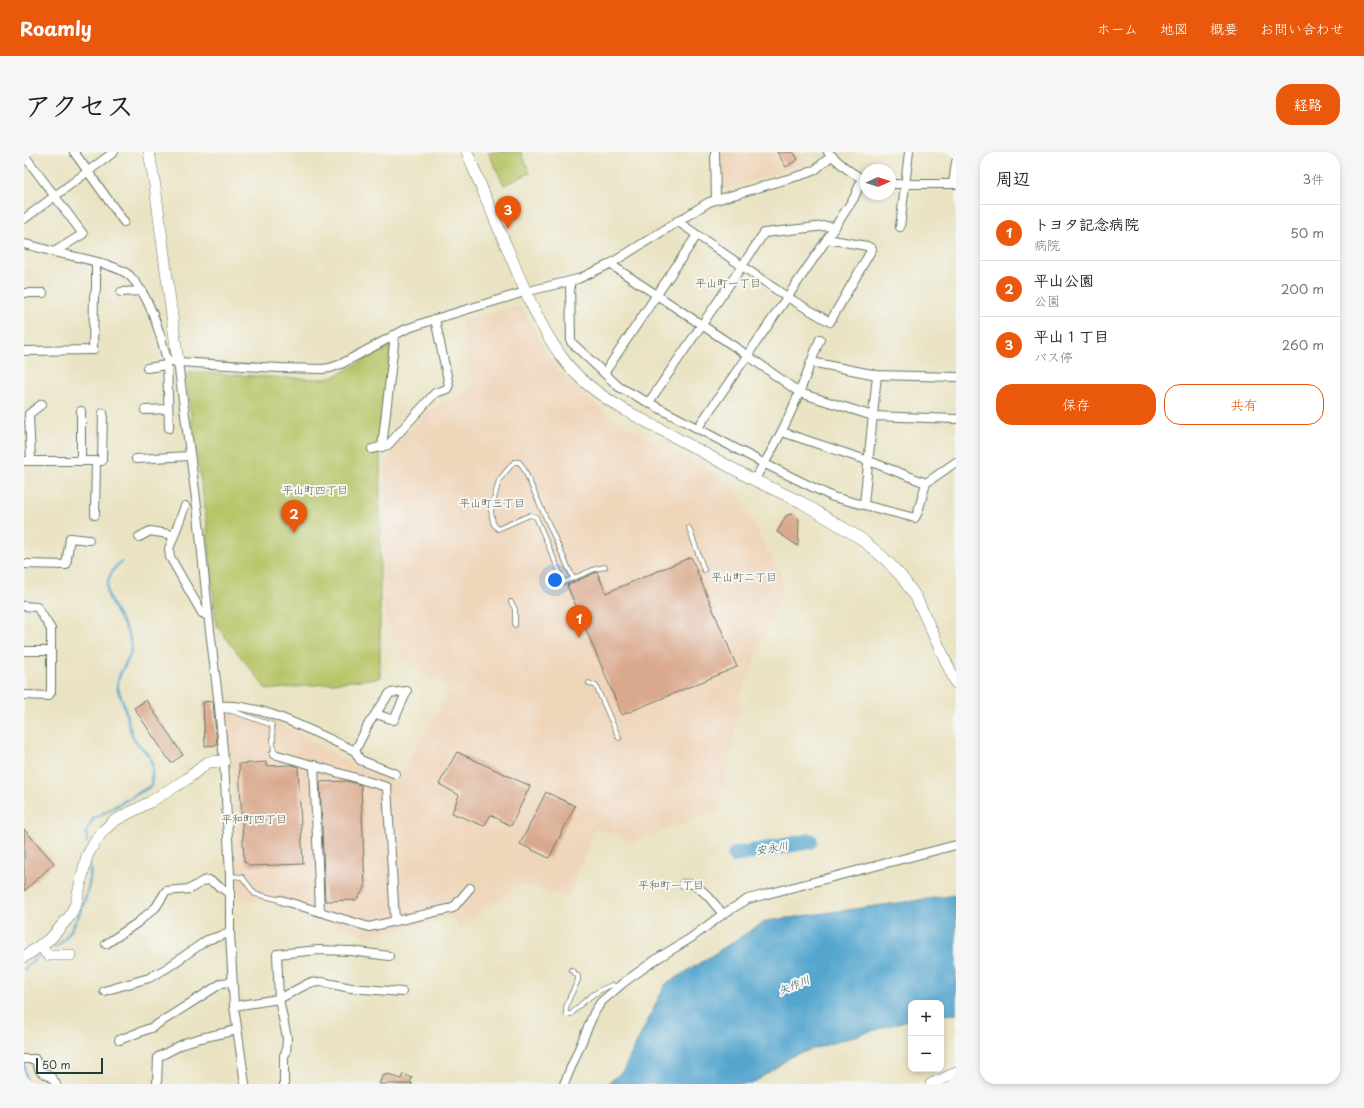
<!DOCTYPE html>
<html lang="ja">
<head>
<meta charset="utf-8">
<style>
  :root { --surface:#fff; --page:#f6f6f6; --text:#202124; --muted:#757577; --line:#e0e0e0; --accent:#ea580c }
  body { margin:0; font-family:"Playpen Sans","Klee One",sans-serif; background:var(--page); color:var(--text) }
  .controls { position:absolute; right:12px; bottom:12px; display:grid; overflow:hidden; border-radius:8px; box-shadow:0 2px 6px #0003 }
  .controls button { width:36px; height:36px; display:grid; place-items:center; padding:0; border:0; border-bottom:1px solid var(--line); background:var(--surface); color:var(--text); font:20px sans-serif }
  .compass { position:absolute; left:836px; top:12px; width:36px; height:36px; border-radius:50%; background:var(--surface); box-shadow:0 2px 6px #0003; rotate:87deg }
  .scale { position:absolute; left:12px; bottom:10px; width:67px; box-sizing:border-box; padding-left:4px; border:2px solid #1f3d34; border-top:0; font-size:11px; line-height:14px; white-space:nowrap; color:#1f3d34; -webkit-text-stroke:3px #f6f6f2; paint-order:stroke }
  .you { position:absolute; left:531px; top:428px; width:14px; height:14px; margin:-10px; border:3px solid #fff; border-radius:50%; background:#1a73e8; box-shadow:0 0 0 6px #1a73e833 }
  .badge { display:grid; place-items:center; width:26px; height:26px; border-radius:50%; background:var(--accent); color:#fff; font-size:13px; font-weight:700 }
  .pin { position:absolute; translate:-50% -33px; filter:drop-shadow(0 1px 2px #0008) }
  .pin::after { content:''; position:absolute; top:21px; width:14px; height:12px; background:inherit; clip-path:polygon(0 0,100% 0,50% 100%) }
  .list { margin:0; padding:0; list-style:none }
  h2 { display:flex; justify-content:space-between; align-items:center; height:52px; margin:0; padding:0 16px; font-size:17px }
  h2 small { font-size:13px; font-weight:400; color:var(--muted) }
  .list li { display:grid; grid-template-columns:26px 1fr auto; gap:12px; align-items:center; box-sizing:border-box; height:56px; padding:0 16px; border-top:1px solid var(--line) }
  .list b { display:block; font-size:15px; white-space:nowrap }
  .list p { margin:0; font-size:13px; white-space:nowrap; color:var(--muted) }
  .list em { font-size:13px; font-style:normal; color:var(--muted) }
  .actions { display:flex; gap:8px; padding:12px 16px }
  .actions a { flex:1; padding:9px 0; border:1px solid var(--accent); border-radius:16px; text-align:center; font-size:14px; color:var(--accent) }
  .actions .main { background:var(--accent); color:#fff }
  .map { position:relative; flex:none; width:932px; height:932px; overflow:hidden; border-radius:16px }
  header { display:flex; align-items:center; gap:24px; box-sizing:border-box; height:56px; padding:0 20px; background:var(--accent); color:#fff }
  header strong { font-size:19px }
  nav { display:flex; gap:22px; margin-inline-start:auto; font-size:14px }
  .intro { display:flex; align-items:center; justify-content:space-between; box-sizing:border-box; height:96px; padding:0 24px }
  h1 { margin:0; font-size:28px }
  .button { padding:10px 18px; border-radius:16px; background:var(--accent); color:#fff; font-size:14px; font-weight:700 }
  main { display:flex; gap:24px; padding:0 24px }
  aside { flex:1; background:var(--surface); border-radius:16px; box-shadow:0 2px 6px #0003 }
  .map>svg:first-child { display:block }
  .built { fill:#efd6bb }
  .green { fill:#b7c567; stroke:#6b814e }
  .water { fill:#54a6cf; stroke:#3a7282 }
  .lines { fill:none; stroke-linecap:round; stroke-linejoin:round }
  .stream { stroke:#54a6cf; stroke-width:2.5 }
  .river { stroke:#54a6cf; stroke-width:16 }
  .building { fill:#daa98d }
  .lane-casing { stroke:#676; stroke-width:5.5 }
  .street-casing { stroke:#676; stroke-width:10 }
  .secondary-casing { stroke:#676; stroke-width:12 }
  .lane { stroke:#fff; stroke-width:4 }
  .street { stroke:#fff; stroke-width:8 }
  .secondary { stroke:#fff; stroke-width:11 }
  .labels { text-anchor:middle; stroke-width:4; stroke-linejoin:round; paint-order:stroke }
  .neighbourhood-label { font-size:11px; fill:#606353; stroke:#f6f6f2 }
  .water-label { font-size:11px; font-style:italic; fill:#2f5c62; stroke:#f6f6f2 }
</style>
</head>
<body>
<header>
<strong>Roamly</strong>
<nav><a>ホーム</a><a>地図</a><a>概要</a><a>お問い合わせ</a></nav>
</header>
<div class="intro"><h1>アクセス</h1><a class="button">経路</a></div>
<main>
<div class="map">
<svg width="932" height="932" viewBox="0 0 932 932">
  <rect width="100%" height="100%" fill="#f6f6f2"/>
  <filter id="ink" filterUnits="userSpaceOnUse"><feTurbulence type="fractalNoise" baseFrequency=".025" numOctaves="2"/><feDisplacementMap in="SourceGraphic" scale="8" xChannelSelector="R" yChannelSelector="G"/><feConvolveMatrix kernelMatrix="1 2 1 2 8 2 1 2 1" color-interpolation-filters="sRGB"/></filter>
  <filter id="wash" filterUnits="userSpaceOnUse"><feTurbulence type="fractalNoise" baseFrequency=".012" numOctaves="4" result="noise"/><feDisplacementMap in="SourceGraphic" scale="16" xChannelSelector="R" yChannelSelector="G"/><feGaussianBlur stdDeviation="0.9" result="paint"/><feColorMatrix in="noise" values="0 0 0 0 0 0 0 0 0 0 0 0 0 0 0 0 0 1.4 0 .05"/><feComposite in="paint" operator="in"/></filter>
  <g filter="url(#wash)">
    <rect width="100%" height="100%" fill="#eae3c3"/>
    <g class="built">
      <polygon points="697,0 785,0 781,12 697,38"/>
      <polygon points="497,154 533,218 586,265 709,332 761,431 719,538 695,659 607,690 571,675 544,747 496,732 436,775 428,766 342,784 256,751 215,746 205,555 252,569 329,613 372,629 377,622 426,538 399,522 380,507 361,464 356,399 362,332 361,313 370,294 401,261 449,237 437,168"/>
    </g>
    <g class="green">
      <polygon points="464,0 497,0 506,21 480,33"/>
      <polygon points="367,194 356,293 356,526 243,538 192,473 182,364 161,224 168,220 244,225 297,227 311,224"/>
    </g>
    <polygon class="water" points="932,743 932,862 917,863 917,851 887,851 887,867 770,903 728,932 583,932 599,919 641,833 742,769"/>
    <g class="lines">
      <g class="stream">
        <path d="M63,690L62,680L69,667L127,634C128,624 130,612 125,604C120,597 113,592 109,585C104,574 103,561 99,550C98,545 94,541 94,536C91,520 110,508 107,491C103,466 73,448 87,422C90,417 92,413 97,410"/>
        <path d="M30,796C50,785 69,735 66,713"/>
        <polyline points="0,817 2,814 16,803"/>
        <polyline points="0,909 2,932"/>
      </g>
      <polyline class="river" points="711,703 786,689"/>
    </g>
    <g id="blocks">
      <g class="building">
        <polygon points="753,0 769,0 774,7 762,15"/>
        <polygon points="768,362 775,367 774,394 753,380 762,364 764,363"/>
        <polygon points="667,405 713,515 598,563 543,433 573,420 582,441"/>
        <polygon points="122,548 159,603 147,611 110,556"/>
        <polygon points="189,549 193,593 181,594 179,550"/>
        <polygon points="433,600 506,634 487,674 467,663 460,674 428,661 435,643 415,632"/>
        <polygon points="242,610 242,614 268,613 274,615 279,712 226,714 220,709 215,612"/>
        <polygon points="323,629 337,633 341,736 332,748 301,749 296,630"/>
        <polygon points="522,640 551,654 525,706 496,692"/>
        <polygon points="0,677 30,711 0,739"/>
        <polygon points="362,922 364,923 365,922 377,927 379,922 388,926 386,931 389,932 355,932 359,923 361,924"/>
      </g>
    </g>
  </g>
  <g filter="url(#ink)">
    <use href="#blocks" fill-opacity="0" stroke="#676" stroke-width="1"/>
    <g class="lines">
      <g class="lane-casing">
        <g id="lane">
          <polyline points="665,376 680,418"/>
          <polyline points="539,428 512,365 506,363 474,377 469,371 467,359 475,328 490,310 495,310 499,315 548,424"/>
          <polyline points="533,433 571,417 581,415"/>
          <polyline points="487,450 491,457 491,473"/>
          <polyline points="565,531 572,534 595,586"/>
          <polyline points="196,558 208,559 248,573 250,602"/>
          <polyline points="206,724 218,725 231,742 257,748"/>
          <path d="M547,818L554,824V828C550,838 540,852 542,862H547C560,849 571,839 588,833L594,835"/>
        </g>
      </g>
      <g class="street-casing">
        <g id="street">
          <polyline points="50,0 100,70"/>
          <polyline points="691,0 692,47"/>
          <path d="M804,0C815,11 828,23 842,28"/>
          <polyline points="0,3 59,82 30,100"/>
          <polyline points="866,32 932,32"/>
          <polyline points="929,32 932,10"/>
          <polyline points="0,67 90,0"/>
          <polyline points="653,69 763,145 806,170 848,97 843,94 803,87"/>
          <polyline points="876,75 885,0"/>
          <path d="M0,92C10,94 20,97 30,100C48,104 93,112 106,124C126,144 136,181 143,208L154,210L256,216L298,217L306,216L317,212L382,177L411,167L501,140L554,127L586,112L685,50L781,22L791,18L807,4"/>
          <polyline points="586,112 723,203 776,241 849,264 932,267"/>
          <polyline points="546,130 547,190 595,235 741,312 809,345 891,366 894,360 902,331 932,310"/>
          <polyline points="97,140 118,139"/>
          <polyline points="0,141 19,141"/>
          <polyline points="0,199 69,198 70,144 72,138 72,111"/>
          <polyline points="143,208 145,276"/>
          <polyline points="154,210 174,362 185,470 195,554 200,609 206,724 206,781 210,854 221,932"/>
          <polyline points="787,210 796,187"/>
          <polyline points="123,216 143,213"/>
          <polyline points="581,220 673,83"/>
          <polyline points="625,250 718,114 740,81 801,74 811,75"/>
          <polyline points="121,258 144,257"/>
          <polyline points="673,277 803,87 830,46 838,27"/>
          <polyline points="758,280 845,309 902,331"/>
          <polyline points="358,295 370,192 369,183"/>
          <polyline points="348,297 364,293 411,241 423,237 425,233 411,167"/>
          <polyline points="112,307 165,304"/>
          <polyline points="0,309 78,309 79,261"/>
          <polyline points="7,309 5,262 18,252"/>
          <polyline points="57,309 57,259"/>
          <path d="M730,328C754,291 772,252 787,210L853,223L932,225"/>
          <polyline points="840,352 853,223"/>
          <polyline points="161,354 145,397 146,405 178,461 184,464"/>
          <polyline points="71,363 72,309"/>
          <polyline points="115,385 126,379 150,383"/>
          <polyline points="0,412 42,413 46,386 65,388"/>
          <polyline points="0,454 13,455 27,477 27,540 24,544 0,543"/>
          <polyline points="0,499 27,499"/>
          <path d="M195,554C237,550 293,582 331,599L336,608L372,622"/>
          <polyline points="331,599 345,571 366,541 383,539 370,568 352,562"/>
          <polyline points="250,602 363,635 371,769"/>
          <polyline points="290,613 296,760"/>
          <polyline points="659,732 670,732 683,743 699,762"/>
          <polyline points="257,748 345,775 429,756 446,736"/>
          <polyline points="82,792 113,771 132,755 142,739 166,737 179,729 185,728 205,741"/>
          <polyline points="365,804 327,799 295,798 253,802 255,847 285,831 298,830 327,836 378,840"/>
          <polyline points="80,839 125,826 143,816 183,788 206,781"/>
          <polyline points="210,854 255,847 263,886 262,901 260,903 260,932"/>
          <polyline points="95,888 129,875 198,831 208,830"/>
          <polyline points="0,907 11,907 16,919 28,926 32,932"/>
          <polyline points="133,932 134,905 163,890 177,886 213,878"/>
          <polyline points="540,932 570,861 577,850 599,831 634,806 667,786 699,762 724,747 732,745 932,693"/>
        </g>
      </g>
      <g class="secondary-casing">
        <g id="secondary">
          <polyline points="125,0 131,34 154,210"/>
          <path d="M443,0C456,33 470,65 484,98C499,134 514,172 537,204C552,226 577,244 599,257L730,328L777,350L836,386L860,406L877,424L892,445L932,531"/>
          <polyline points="16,793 24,803 46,803"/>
          <polyline points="0,805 27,786 46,764 52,751 59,720 63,704 72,688 79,679 90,669 126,650 163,627 184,610 200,609"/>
          <polyline points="907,932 932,921"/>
        </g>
      </g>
      <use href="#lane" class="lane"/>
      <use href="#street" class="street"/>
      <use href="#secondary" class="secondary"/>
    </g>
  </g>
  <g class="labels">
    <g class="neighbourhood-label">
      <text x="704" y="135">平山町一丁目</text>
      <text x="291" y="342">平山町四丁目</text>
      <text x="468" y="355">平山町三丁目</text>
      <text x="720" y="429">平山町二丁目</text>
      <text x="230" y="671">平和町四丁目</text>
      <text x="647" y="737">平和町一丁目</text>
    </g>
    <g class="water-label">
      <text transform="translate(748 696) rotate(-10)" y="4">安永川</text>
      <text transform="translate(770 833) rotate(-22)" y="4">矢作川</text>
    </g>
  </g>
</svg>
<div class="controls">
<button>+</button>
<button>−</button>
</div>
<svg class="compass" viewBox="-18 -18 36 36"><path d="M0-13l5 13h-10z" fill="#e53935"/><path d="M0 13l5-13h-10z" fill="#757577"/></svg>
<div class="scale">50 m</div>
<div class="you"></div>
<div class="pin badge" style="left:555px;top:486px">1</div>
<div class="pin badge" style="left:270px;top:381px">2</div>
<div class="pin badge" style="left:484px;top:77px">3</div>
</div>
<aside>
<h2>周辺<small>3件</small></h2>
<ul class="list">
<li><span class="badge">1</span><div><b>トヨタ記念病院</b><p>病院</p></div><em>50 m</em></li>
<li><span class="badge">2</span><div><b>平山公園</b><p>公園</p></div><em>200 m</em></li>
<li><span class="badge">3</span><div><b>平山１丁目</b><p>バス停</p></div><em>260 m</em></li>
</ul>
<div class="actions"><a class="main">保存</a><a>共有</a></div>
</aside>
</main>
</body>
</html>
